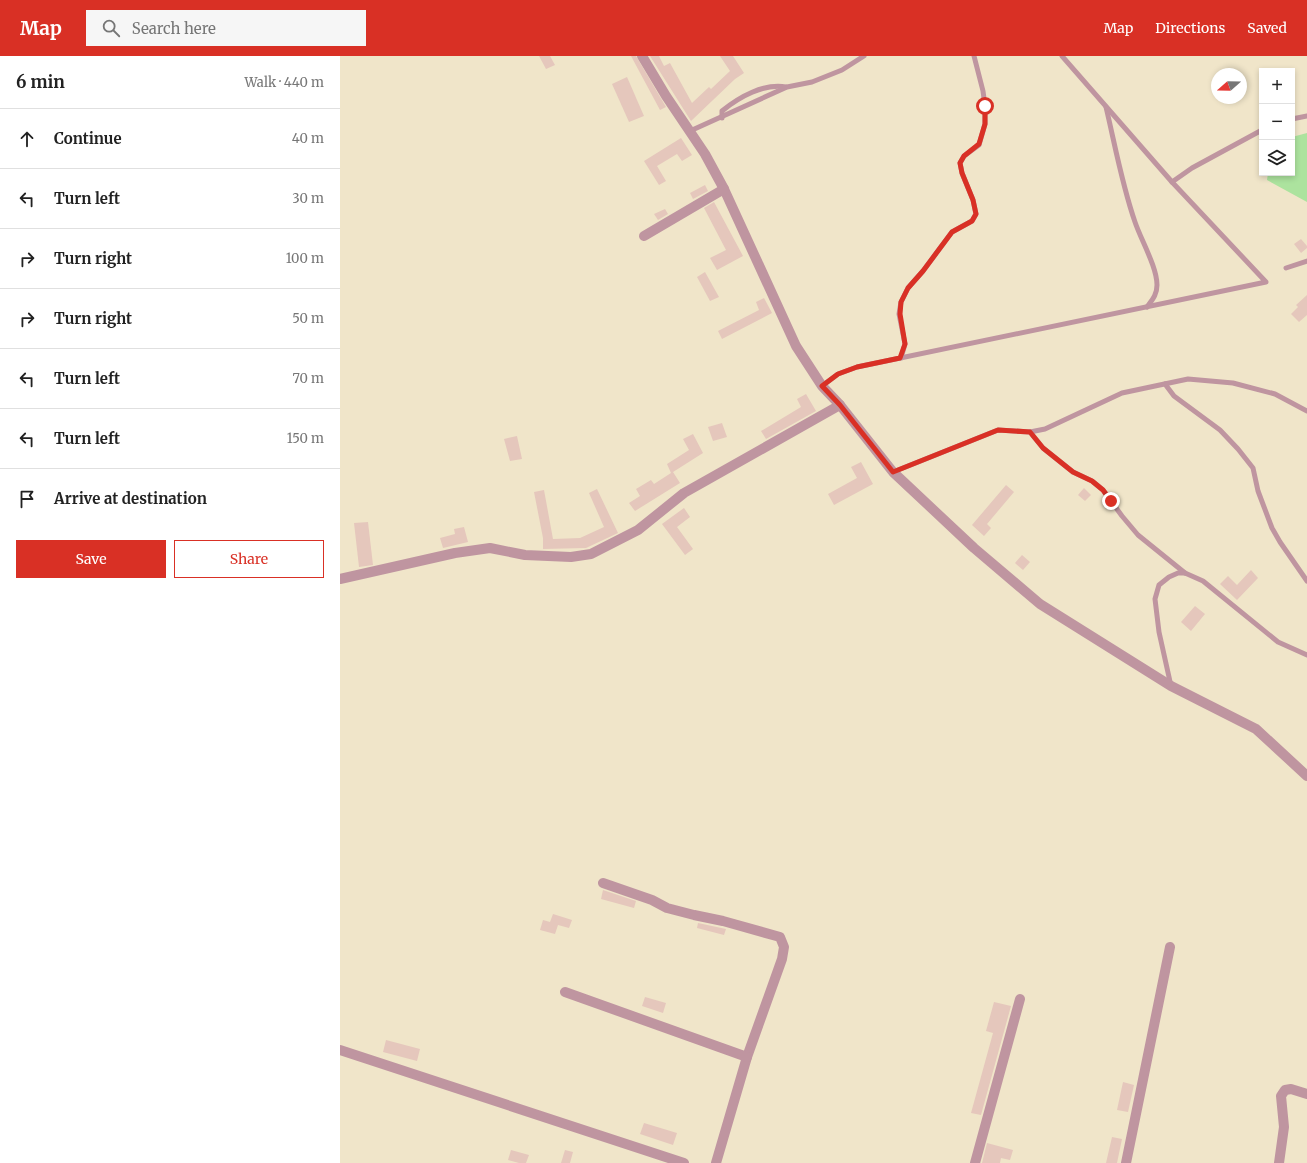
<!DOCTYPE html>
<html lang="en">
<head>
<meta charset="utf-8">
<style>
  :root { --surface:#fff; --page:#f6f6f6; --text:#222; --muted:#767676; --line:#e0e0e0; --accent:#d93025 }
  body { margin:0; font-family:Merriweather,serif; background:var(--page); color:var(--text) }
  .controls { position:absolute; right:12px; top:12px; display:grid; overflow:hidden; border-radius:0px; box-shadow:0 2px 6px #0003 }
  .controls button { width:36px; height:36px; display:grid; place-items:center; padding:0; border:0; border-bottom:1px solid var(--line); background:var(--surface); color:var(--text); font:20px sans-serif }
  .compass { position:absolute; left:871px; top:12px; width:36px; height:36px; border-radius:50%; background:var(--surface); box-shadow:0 2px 6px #0003; rotate:250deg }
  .stop { position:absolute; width:12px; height:12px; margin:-9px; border:3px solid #d93025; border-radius:50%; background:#fff }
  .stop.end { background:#d93025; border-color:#fff; box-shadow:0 1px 4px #0008 }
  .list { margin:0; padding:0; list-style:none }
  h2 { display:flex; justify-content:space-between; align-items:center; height:52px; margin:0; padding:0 16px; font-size:17px }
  h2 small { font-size:13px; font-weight:400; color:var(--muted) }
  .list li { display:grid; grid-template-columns:26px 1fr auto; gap:12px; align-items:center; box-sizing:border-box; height:60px; padding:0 16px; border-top:1px solid var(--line) }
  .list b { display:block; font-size:15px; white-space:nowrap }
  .list em { font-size:13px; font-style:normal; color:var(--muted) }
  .actions { display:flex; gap:8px; padding:12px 16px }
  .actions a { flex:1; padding:9px 0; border:1px solid var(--accent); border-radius:0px; text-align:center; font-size:14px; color:var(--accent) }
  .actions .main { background:var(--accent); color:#fff }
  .icon { flex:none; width:22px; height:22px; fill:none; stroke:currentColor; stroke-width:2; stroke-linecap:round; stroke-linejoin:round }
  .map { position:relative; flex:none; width:967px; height:1107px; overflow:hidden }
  header { display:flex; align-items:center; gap:24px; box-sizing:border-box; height:56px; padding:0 20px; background:var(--accent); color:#fff }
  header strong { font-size:19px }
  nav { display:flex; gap:22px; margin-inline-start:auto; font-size:14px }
  .search { width:280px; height:36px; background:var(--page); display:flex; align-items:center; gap:10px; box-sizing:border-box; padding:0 14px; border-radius:0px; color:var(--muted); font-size:15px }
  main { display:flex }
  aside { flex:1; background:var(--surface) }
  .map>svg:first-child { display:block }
  .green { fill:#ace39e }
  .building { fill:#e5c7bc }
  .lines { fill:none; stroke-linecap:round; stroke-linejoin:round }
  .service { stroke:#bf95a0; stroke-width:5 }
  .minor { stroke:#bf95a0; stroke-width:10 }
  .route { stroke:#d93025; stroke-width:5 }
</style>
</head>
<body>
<header>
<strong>Map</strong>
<div class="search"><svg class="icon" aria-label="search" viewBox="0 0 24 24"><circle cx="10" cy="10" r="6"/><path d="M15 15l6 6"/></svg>Search here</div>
<nav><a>Map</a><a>Directions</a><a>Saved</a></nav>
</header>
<main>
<aside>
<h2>6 min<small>Walk · 440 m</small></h2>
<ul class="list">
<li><svg class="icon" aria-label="ahead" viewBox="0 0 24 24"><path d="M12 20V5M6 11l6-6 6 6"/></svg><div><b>Continue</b></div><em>40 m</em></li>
<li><svg class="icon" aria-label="left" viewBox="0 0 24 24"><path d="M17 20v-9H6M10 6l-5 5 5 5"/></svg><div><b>Turn left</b></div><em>30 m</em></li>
<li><svg class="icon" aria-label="right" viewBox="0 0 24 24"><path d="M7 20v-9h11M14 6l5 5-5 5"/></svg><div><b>Turn right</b></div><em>100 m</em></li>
<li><svg class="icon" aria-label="right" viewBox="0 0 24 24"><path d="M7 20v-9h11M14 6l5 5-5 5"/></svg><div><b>Turn right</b></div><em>50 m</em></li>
<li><svg class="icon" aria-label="left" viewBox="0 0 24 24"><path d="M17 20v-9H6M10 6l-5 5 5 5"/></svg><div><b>Turn left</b></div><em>70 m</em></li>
<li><svg class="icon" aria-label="left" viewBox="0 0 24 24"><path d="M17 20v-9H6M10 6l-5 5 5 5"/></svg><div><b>Turn left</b></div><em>150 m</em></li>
<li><svg class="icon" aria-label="arrive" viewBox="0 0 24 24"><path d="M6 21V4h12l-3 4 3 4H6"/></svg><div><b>Arrive at destination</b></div></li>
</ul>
<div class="actions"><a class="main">Save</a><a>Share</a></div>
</aside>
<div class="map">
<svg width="967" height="1107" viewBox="0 0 967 1107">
  <rect width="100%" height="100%" fill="#f0e5c9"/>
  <polygon class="green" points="967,77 967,146 927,124 928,117 952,117 952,81"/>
  <g class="building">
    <polygon points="199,0 210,0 215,9 206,13"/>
    <polygon points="291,0 296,0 326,51 320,54"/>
    <polygon points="310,0 319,0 324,10 330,7 352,47 369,31 371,33 390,15 380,0 393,0 404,17 395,23 351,65"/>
    <polygon points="287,21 304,60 289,66 272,28"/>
    <polygon points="341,82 352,99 342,105 337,98 317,110 326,125 319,129 304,105"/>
    <polygon points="365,129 368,135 353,143 350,137"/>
    <polygon points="374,146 403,200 377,214 370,202 386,194 364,152"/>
    <polygon points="325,153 328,158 318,164 314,158"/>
    <polygon points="961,183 967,190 967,192 961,197 954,188"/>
    <polygon points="365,216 379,241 370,245 357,221"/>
    <polygon points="967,239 967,259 959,266 951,258 958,251 956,249"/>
    <polygon points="424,242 432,257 382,283 378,275 419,254 416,246"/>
    <polygon points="466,338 476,355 426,383 421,375 461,351 457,343"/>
    <polygon points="382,367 387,381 373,385 368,371"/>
    <polygon points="353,378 363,397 333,416 340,427 295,455 289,447 300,440 296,433 311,424 314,428 331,417 327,408 349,394 343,383"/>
    <polygon points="177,380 182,403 170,405 164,383"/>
    <polygon points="521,406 533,428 494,449 488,438 517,422 511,411"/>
    <polygon points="666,429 674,436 647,468 651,472 644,480 632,469"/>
    <polygon points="744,432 751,439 745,445 738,439"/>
    <polygon points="257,433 278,477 246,492 203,493 203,482 194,436 204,434 213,483 240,482 264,471 249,437"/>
    <polygon points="344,452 350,461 337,471 353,493 345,499 322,468"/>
    <polygon points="28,466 33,509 19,511 14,467"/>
    <polygon points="124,471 128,486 103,492 100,482 115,478 114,473"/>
    <polygon points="682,499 690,506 683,514 675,507"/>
    <polygon points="911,514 918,522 897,544 880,528 888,520 897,529"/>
    <polygon points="855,550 865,558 851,575 841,566"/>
    <polygon points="263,834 296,845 294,852 261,843"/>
    <polygon points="213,858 232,864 229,872 218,869 215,878 200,874 203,864 210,866"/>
    <polygon points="358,867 386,873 384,879 357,872"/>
    <polygon points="305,941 326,947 323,957 302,950"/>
    <polygon points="654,946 671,950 641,1059 631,1057 653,977 646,975"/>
    <polygon points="46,984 80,993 77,1005 43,996"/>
    <polygon points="783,1026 794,1029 788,1056 777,1054"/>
    <polygon points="304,1067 337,1077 333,1089 300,1078"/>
    <polygon points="772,1081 782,1083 777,1107 766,1107"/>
    <polygon points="647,1087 673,1094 670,1104 661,1102 660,1107 642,1107"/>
    <polygon points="171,1094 189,1099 186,1107 179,1107 168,1104"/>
    <polygon points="225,1094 233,1096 230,1107 221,1107"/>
  </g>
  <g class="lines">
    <g class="service">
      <path d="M766,51C775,89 782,129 795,166C801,184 817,211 817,229C817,239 812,244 807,251"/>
      <path d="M382,62V55C399,41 424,27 446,31"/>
      <polyline points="952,63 967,60"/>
      <polyline points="350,75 447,31 472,26 502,14 524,0"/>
      <polyline points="832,126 852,112 922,74"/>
      <polyline points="946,212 967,205"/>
      <polyline points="561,302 565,288 559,258 561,246 568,232 583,215 612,176 632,165 636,158 633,144 622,117 620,107 624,100 639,89 645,68 645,50 643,35 634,0"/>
      <polyline points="825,328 834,340 880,374 898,393 913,412 918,435 932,472 940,486 967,525"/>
      <polyline points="482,330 498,318 517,311 926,226 832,126 722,0"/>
      <polyline points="690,376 703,392 733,416 752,425 763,434 782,460 798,479 845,517"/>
      <polyline points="553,416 658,374 690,376 705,373 782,337 848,323 893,327 935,338 967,355"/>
      <polyline points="831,630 819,576 815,543 819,529 829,521 838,517 845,517 863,525 938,586 967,599"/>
    </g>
    <g class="minor">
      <polyline points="302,0 326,40 365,98 384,133 456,290 482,330 500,349 553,416 634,492 700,548 831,630 916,673 967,720"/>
      <polyline points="304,180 384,133"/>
      <polyline points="0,523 115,497 150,492 185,499 231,501 251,498 298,474 344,437 500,349"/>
      <polyline points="263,827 312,844 327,852 354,859 383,865 440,881 444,891 442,903 407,1001 376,1107"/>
      <polyline points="225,936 407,1001"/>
      <polyline points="0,994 344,1107"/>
      <polyline points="635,1107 680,943"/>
      <polyline points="786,1107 830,891"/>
      <polyline points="939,1107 944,1071 941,1040 945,1034 951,1033 967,1038"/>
    </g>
  </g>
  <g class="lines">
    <polyline class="route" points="645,50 645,68 639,88 624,100 620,107 622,117 633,144 636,158 632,165 612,176 583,215 568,232 561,246 560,258 565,288 560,302 517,311 498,318 482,330 500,349 553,416 658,374 690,376 703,392 733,416 752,425 763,434 771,445"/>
  </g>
</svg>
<div class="controls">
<button>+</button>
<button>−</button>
<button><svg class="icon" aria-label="layers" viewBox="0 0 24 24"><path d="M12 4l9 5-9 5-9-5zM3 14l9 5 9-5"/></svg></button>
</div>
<svg class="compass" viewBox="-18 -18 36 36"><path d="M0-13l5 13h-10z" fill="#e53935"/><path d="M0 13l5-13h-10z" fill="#767676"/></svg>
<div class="stop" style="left:645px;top:50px"></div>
<div class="stop end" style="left:771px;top:445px"></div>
</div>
</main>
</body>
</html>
